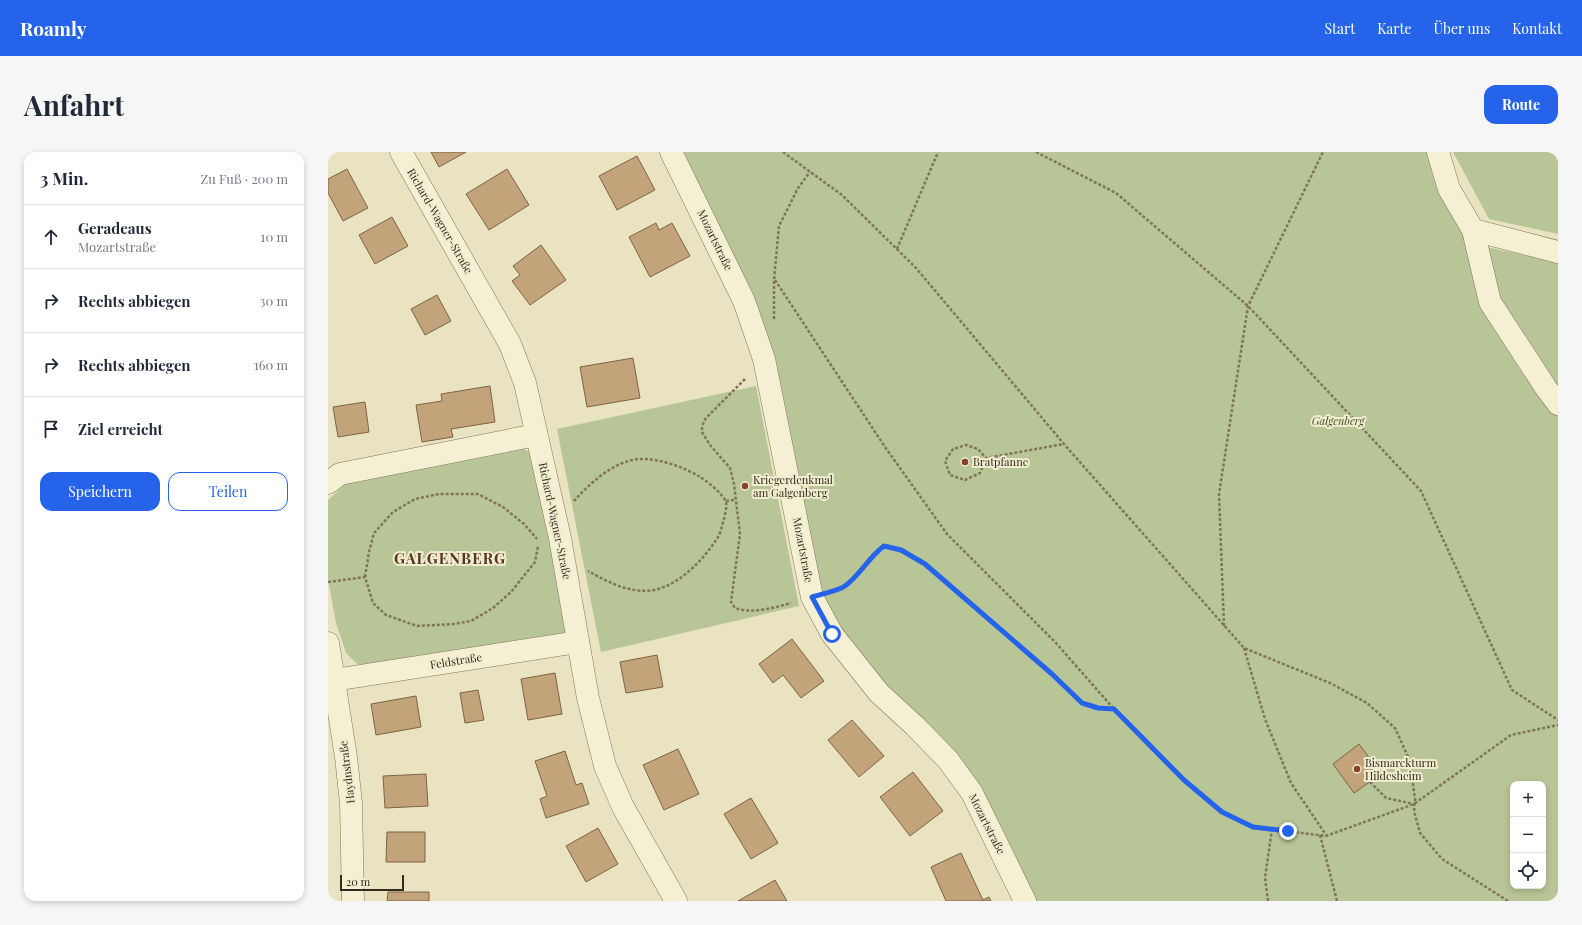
<!DOCTYPE html>
<html lang="de">
<head>
<meta charset="utf-8">
<style>
  :root { --surface:#fff; --page:#f6f6f7; --text:#1f2937; --muted:#747a83; --line:#e0e1e3; --accent:#2563eb }
  body { margin:0; font-family:"Playfair Display",serif; background:var(--page); color:var(--text) }
  .controls { position:absolute; right:12px; bottom:12px; display:grid; overflow:hidden; border-radius:8px; box-shadow:0 2px 6px #0003 }
  .controls button { width:36px; height:36px; display:grid; place-items:center; padding:0; border:0; border-bottom:1px solid var(--line); background:var(--surface); color:var(--text); font:20px sans-serif }
  .scale { position:absolute; left:12px; bottom:10px; width:64px; box-sizing:border-box; padding-left:4px; border:2px solid #312a1d; border-top:0; font-size:11px; line-height:14px; white-space:nowrap; color:#312a1d; -webkit-text-stroke:3px #f1edd0; paint-order:stroke }
  .stop { position:absolute; width:12px; height:12px; margin:-9px; border:3px solid #2563eb; border-radius:50%; background:#fff }
  .stop.end { background:#2563eb; border-color:#fff; box-shadow:0 1px 4px #0008 }
  .list { margin:0; padding:0; list-style:none }
  h2 { display:flex; justify-content:space-between; align-items:center; height:52px; margin:0; padding:0 16px; font-size:17px }
  h2 small { font-size:13px; font-weight:400; color:var(--muted) }
  .list li { display:grid; grid-template-columns:26px 1fr auto; gap:12px; align-items:center; box-sizing:border-box; height:64px; padding:0 16px; border-top:1px solid var(--line) }
  .list b { display:block; font-size:15px; white-space:nowrap }
  .list p { margin:0; font-size:13px; white-space:nowrap; color:var(--muted) }
  .list em { font-size:13px; font-style:normal; color:var(--muted) }
  .actions { display:flex; gap:8px; padding:12px 16px }
  .actions a { flex:1; padding:9px 0; border:1px solid var(--accent); border-radius:12px; text-align:center; font-size:14px; color:var(--accent) }
  .actions .main { background:var(--accent); color:#fff }
  .icon { flex:none; width:22px; height:22px; fill:none; stroke:currentColor; stroke-width:2; stroke-linecap:round; stroke-linejoin:round }
  .map { position:relative; flex:none; width:1230px; height:749px; overflow:hidden; border-radius:12px }
  header { display:flex; align-items:center; gap:24px; box-sizing:border-box; height:56px; padding:0 20px; background:var(--accent); color:#fff }
  header strong { font-size:19px }
  nav { display:flex; gap:22px; margin-inline-start:auto; font-size:14px }
  .intro { display:flex; align-items:center; justify-content:space-between; box-sizing:border-box; height:96px; padding:0 24px }
  h1 { margin:0; font-size:28px }
  .button { padding:10px 18px; border-radius:12px; background:var(--accent); color:#fff; font-size:14px; font-weight:700 }
  main { display:flex; gap:24px; padding:0 24px }
  aside { flex:1; background:var(--surface); border-radius:12px; box-shadow:0 2px 6px #0003 }
  .map>svg:first-child { display:block }
  .green { fill:#b8c596; fill-rule:evenodd }
  .building { fill:#c3a47a; stroke:#7d6343 }
  .lines { fill:none; stroke-linecap:round; stroke-linejoin:round }
  .minor-casing { stroke:#80755a; stroke-width:23 }
  .path { stroke:#80755a; stroke-width:2.5; stroke-dasharray:3 2; stroke-linecap:butt }
  .minor { stroke:#f5f0d3; stroke-width:22 }
  .route { stroke:#2563eb; stroke-width:5 }
  .poi-dot { fill:#893e30; stroke:#f1edd0; stroke-width:1.5 }
  .labels { text-anchor:middle; stroke-width:4; stroke-linejoin:round; paint-order:stroke }
  .street-label { font-size:11px; fill:#312a1d; stroke:#f1edd0 }
  .park-label { font-size:11px; font-style:italic; fill:#3c4c26; stroke:#f1edd0 }
  .poi-label { font-size:11px; fill:#312a1d; stroke:#f1edd0; text-anchor:start }
  .district-label { font-size:15px; font-weight:bold; letter-spacing:1px; fill:#5a3621; stroke:#f1edd0 }
</style>
</head>
<body>
<header>
<strong>Roamly</strong>
<nav><a>Start</a><a>Karte</a><a>Über uns</a><a>Kontakt</a></nav>
</header>
<div class="intro"><h1>Anfahrt</h1><a class="button">Route</a></div>
<main>
<aside>
<h2>3 Min.<small>Zu Fuß · 200 m</small></h2>
<ul class="list">
<li><svg class="icon" aria-label="ahead" viewBox="0 0 24 24"><path d="M12 20V5M6 11l6-6 6 6"/></svg><div><b>Geradeaus</b><p>Mozartstraße</p></div><em>10 m</em></li>
<li><svg class="icon" aria-label="right" viewBox="0 0 24 24"><path d="M7 20v-9h11M14 6l5 5-5 5"/></svg><div><b>Rechts abbiegen</b></div><em>30 m</em></li>
<li><svg class="icon" aria-label="right" viewBox="0 0 24 24"><path d="M7 20v-9h11M14 6l5 5-5 5"/></svg><div><b>Rechts abbiegen</b></div><em>160 m</em></li>
<li><svg class="icon" aria-label="arrive" viewBox="0 0 24 24"><path d="M6 21V4h12l-3 4 3 4H6"/></svg><div><b>Ziel erreicht</b></div></li>
</ul>
<div class="actions"><a class="main">Speichern</a><a>Teilen</a></div>
</aside>
<div class="map">
<svg width="1230" height="749" viewBox="0 0 1230 749">
  <rect width="100%" height="100%" fill="#e9e3c1"/>
  <g class="green">
    <path d="M343,0H1103L1139,91L1230,110V749H697L644,641L504,482L436,207ZM1185,632H1215V734H1185Z"/>
    <polygon points="1125,0 1230,0 1230,82 1161,67"/>
    <polygon points="428,234 471,454 273,500 229,277"/>
    <polygon points="180,296 196,297 208,304 241,470 236,482 44,517 29,512 18,501 8,471 0,427 0,348 20,330"/>
  </g>
  <g class="building">
    <polygon points="103,0 138,0 111,15"/>
    <polygon points="309,4 327,38 289,58 271,24"/>
    <polygon points="19,17 40,56 15,69 0,41 0,27"/>
    <polygon points="179,17 201,53 161,78 138,42"/>
    <polygon points="64,65 80,94 47,112 31,83"/>
    <polygon points="328,71 331,78 344,71 362,104 322,125 301,85"/>
    <polygon points="213,93 238,128 202,153 184,129 192,123 185,114"/>
    <polygon points="109,143 123,169 97,183 83,157"/>
    <polygon points="305,206 312,246 259,255 252,215"/>
    <polygon points="162,234 167,270 123,277 125,285 94,290 88,253 114,249 113,242"/>
    <polygon points="37,250 41,280 10,285 5,255"/>
    <polygon points="464,487 496,529 473,546 455,523 445,531 431,512"/>
    <polygon points="329,503 335,535 298,541 292,510"/>
    <polygon points="227,521 234,562 200,568 193,527"/>
    <polygon points="150,538 156,568 137,571 132,541"/>
    <polygon points="88,544 93,575 48,583 43,552"/>
    <polygon points="524,568 556,604 531,625 500,588"/>
    <polygon points="1031,592 1053,622 1026,641 1005,612"/>
    <polygon points="350,597 371,642 336,658 315,613"/>
    <polygon points="237,599 248,633 254,631 261,652 218,666 212,647 219,644 207,609"/>
    <polygon points="585,620 615,659 582,684 552,645"/>
    <polygon points="98,622 100,654 57,656 55,624"/>
    <polygon points="423,646 450,691 423,707 396,662"/>
    <polygon points="270,676 290,712 258,730 238,694"/>
    <polygon points="59,680 97,680 97,710 58,710"/>
    <polygon points="633,701 655,748 661,745 663,749 618,749 603,715"/>
    <polygon points="447,728 459,749 410,749"/>
    <polygon points="60,740 101,740 101,749 59,749"/>
  </g>
  <g class="lines">
    <g class="minor-casing">
      <g id="minor">
        <polyline points="73,0 182,192 197,231 232,386 260,546 277,614 295,655 348,749"/>
        <polyline points="343,0 416,149 436,207 484,445 504,482 551,541 587,574 620,608 644,641 697,749"/>
        <polyline points="1110,0 1121,37 1145,78 1162,150 1218,236 1230,252"/>
        <polyline points="1145,78 1230,100"/>
        <polyline points="0,331 12,322 208,283"/>
        <polyline points="0,491 18,605 23,651 25,749"/>
        <polyline points="6,528 250,490"/>
      </g>
    </g>
    <g class="path">
      <polyline points="455,0 514,43 588,116 736,292 916,496 1002,531 1039,551 1067,576 1082,609 1087,647 1086,659 1092,681 1114,707 1180,749"/>
      <polyline points="708,0 788,41 920,154 1093,339 1184,538 1230,568"/>
      <polyline points="569,97 610,0"/>
      <polyline points="447,128 557,295 619,382 728,491 786,557"/>
      <polyline points="446,167 446,128 451,74 470,36 482,20"/>
      <path d="M417,227L378,266L374,274V280L382,293L402,316L406,332L412,382L403,450L407,456C424,462 446,456 463,451"/>
      <polyline points="658,306 652,321 637,328 622,323 617,309 625,297 638,293 650,297 658,306 736,292"/>
      <path d="M246,349C262,331 286,309 311,307C331,306 356,315 372,325C379,329 395,342 398,350C399,355 397,362 396,367C394,373 393,380 390,385C377,406 352,433 326,438C302,442 280,430 260,419"/>
      <polyline points="398,349 407,348"/>
      <polyline points="37,425 41,400 46,381 65,360 87,347 111,342 150,342 175,355 196,372 209,387"/>
      <polyline points="0,430 37,425 45,451 58,463 89,474 126,472 143,469 165,456 183,440 207,410 210,394"/>
      <polyline points="504,439 516,435 538,412 545,402 556,394 573,398 597,412 725,522 754,551 770,556 786,557 814,584 856,628 894,660 925,675 998,684 1086,652 1183,583 1230,573"/>
      <polyline points="896,474 891,342 920,154 995,0"/>
      <polyline points="916,496 937,567 963,631 998,683"/>
      <polyline points="1042,630 1058,646 1086,652"/>
      <polyline points="992,683 1009,749"/>
      <polyline points="940,749 937,726 944,677"/>
    </g>
    <use href="#minor" class="minor"/>
  </g>
  <g class="lines">
    <path class="route" d="M504,482L484,445C493,442 510,439 517,434C532,423 541,405 556,394L573,398L597,412L724,522L754,551L770,556L786,557L856,628L894,660L925,675L960,679"/>
  </g>
  <g class="poi-dot">
    <circle cx="637" cy="310" r="4"/>
    <circle cx="417" cy="334" r="4"/>
    <circle cx="1029" cy="617" r="4"/>
  </g>
  <g class="labels">
    <g class="street-label">
      <text transform="translate(112 69) rotate(60)" y="4">Richard-Wagner-Straße</text>
      <text transform="translate(387 88) rotate(64)" y="4">Mozartstraße</text>
      <text transform="translate(227 369) rotate(78)" y="4">Richard-Wagner-Straße</text>
      <text transform="translate(475 398) rotate(79)" y="4">Mozartstraße</text>
      <text transform="translate(128 509) rotate(-9)" y="4">Feldstraße</text>
      <text transform="translate(19 620) rotate(-97)" y="4">Haydnstraße</text>
      <text transform="translate(659 672) rotate(63)" y="4">Mozartstraße</text>
    </g>
    <g class="park-label">
      <text x="1010" y="273">Galgenberg</text>
    </g>
    <g class="poi-label">
      <text x="645" y="314">Bratpfanne</text>
      <text x="425" y="332">Kriegerdenkmal<tspan x="425" dy="13">am Galgenberg</tspan></text>
      <text x="1037" y="615">Bismarckturm<tspan x="1037" dy="13">Hildesheim</tspan></text>
    </g>
    <g class="district-label">
      <text x="122" y="412">GALGENBERG</text>
    </g>
  </g>
</svg>
<div class="controls">
<button>+</button>
<button>−</button>
<button><svg class="icon" aria-label="locate" viewBox="0 0 24 24"><circle cx="12" cy="12" r="6"/><path d="M12 2v4M12 18v4M2 12h4M18 12h4"/></svg></button>
</div>
<div class="scale">20 m</div>
<div class="stop" style="left:504px;top:482px"></div>
<div class="stop end" style="left:960px;top:679px"></div>
</div>
</main>
</body>
</html>
